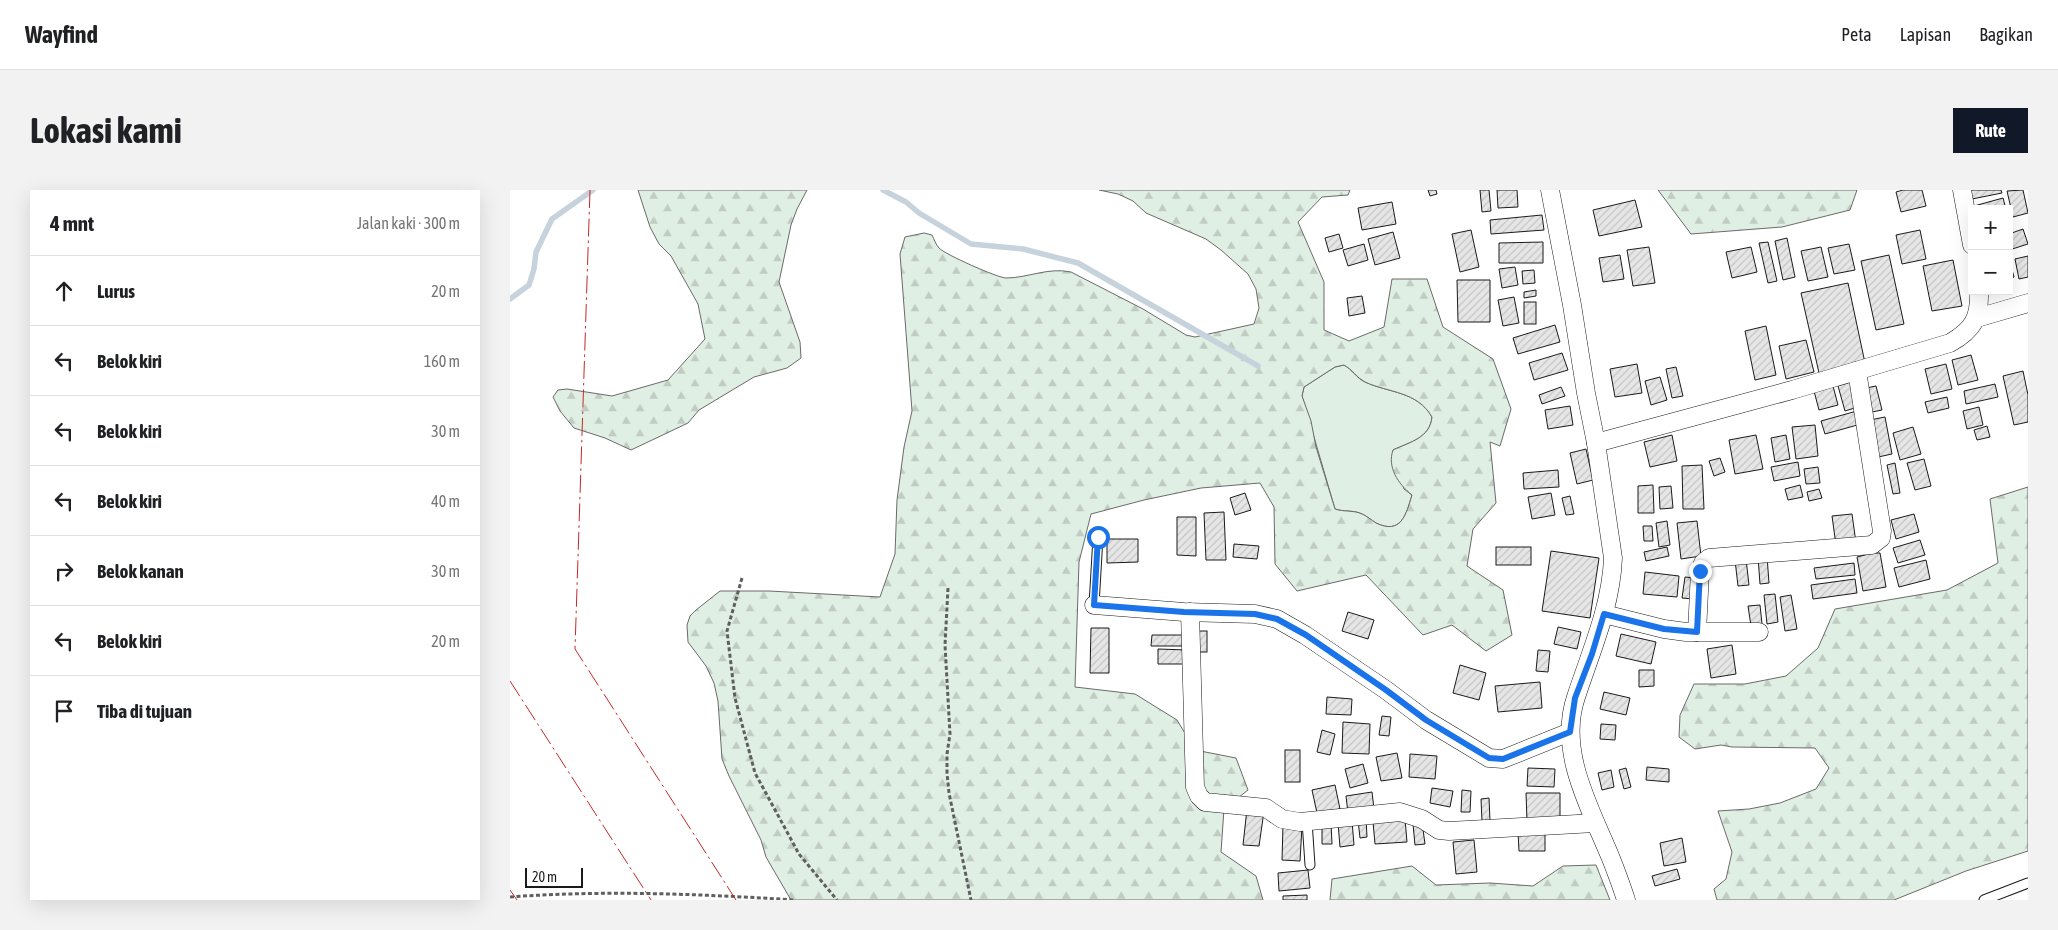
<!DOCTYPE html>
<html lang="id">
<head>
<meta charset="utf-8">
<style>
  :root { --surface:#fff; --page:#f2f2f2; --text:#202124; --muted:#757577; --line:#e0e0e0; --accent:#111827 }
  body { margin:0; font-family:"Asap Condensed",sans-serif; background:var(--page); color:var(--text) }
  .controls { position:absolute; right:15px; top:15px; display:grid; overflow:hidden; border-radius:0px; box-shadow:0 5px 20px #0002 }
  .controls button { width:45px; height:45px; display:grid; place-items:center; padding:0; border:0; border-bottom:1px solid var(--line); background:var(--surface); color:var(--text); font:25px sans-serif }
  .scale { position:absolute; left:15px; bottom:12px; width:58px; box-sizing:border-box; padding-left:5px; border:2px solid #1a1a1a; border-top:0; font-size:14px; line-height:18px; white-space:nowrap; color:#1a1a1a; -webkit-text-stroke:4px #fff; paint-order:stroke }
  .stop { position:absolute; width:15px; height:15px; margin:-11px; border:4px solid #1a73e8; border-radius:50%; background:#fff }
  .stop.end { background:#1a73e8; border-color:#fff; box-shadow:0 1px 5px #0008 }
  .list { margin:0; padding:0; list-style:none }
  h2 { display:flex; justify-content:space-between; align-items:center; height:65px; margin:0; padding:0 20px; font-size:21px }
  h2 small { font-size:16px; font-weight:400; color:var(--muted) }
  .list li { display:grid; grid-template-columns:32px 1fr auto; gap:15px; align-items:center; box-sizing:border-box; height:70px; padding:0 20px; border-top:1px solid var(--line) }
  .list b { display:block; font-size:19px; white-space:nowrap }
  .list em { font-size:16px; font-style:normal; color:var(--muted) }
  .icon { flex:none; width:28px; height:28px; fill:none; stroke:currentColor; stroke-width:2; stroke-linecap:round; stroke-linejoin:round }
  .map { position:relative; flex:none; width:1518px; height:710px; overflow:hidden; border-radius:0px }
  header { display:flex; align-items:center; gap:30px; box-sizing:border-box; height:70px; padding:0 25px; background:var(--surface); border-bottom:1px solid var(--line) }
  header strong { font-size:24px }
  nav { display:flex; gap:28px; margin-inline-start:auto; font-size:18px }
  .intro { display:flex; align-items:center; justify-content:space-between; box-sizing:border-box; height:120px; padding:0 30px }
  h1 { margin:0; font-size:35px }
  .button { padding:12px 22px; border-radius:0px; background:var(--accent); color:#fff; font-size:18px; font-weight:700 }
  main { display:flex; gap:30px; padding:0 30px }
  aside { flex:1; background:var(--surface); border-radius:0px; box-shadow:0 5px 20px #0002 }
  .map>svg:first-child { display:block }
  .grass { fill:#e0efe3; stroke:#6a6a6a }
  .forest { fill:url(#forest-firs); stroke:#6a6a6a; fill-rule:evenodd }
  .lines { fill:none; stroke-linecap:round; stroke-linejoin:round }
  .stream { stroke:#c6d2dc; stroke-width:5.5 }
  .building { fill:url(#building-hatch); stroke:#1a1a1a }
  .service-casing { stroke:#1a1a1a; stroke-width:11 }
  .minor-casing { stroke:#1a1a1a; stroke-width:19 }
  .path { stroke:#5f5f5f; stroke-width:3; stroke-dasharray:4 2.5; stroke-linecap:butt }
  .service { stroke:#fff; stroke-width:9 }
  .minor { stroke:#fff; stroke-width:18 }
  .power { stroke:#c62828; stroke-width:1; stroke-dasharray:18 4 2.5 4; stroke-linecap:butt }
  .route { stroke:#1a73e8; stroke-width:6 }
</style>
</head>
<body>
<header>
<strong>Wayfind</strong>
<nav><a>Peta</a><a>Lapisan</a><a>Bagikan</a></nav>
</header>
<div class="intro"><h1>Lokasi kami</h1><a class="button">Rute</a></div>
<main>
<aside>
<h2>4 mnt<small>Jalan kaki · 300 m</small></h2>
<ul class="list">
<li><svg class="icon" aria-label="ahead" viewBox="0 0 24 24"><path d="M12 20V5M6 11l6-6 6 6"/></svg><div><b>Lurus</b></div><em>20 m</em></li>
<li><svg class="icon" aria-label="left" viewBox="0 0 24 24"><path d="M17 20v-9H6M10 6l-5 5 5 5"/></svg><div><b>Belok kiri</b></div><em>160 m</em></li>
<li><svg class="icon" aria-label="left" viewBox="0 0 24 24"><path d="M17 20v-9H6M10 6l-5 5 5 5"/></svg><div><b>Belok kiri</b></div><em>30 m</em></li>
<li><svg class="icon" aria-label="left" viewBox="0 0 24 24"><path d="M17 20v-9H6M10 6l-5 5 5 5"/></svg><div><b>Belok kiri</b></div><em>40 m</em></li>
<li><svg class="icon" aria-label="right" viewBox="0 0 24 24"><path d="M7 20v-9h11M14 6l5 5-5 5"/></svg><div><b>Belok kanan</b></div><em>30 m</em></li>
<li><svg class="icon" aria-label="left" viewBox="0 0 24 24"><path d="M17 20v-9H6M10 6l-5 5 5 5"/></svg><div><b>Belok kiri</b></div><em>20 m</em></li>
<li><svg class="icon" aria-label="arrive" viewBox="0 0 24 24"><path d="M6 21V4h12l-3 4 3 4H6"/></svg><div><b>Tiba di tujuan</b></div></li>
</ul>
</aside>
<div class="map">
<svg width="1518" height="710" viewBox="0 0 1518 710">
  <defs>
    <pattern id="forest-firs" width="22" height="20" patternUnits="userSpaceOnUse" patternTransform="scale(1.25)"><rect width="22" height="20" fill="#e0efe3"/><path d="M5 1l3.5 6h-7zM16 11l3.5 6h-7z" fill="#c0ccc2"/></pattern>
    <pattern id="building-hatch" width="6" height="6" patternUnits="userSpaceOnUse" patternTransform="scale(1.25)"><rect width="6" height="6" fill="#e6e6e6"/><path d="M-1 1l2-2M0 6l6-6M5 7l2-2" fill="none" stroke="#c5c5c5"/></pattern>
  </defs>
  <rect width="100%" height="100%" fill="#fff"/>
  <path class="grass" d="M834,175C842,179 846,188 855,192C879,203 907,201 922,227C920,248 900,252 883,260L894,299L902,305C896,325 891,345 866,333C861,330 857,326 852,324C845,320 833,322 825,319L792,206L794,197L825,177Z"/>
  <g class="forest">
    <polygon points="128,0 297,0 287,19 281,35 269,92 290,152 291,168 277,178 244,187 189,220 178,233 121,260 95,248 64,238 50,221 43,207 48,200 57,199 102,206 158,190 195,149 188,114 161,66 149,54 140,37"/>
    <path d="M589,0H840L838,5L812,7L788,32L814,92V140L839,151L874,137L882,89H917L933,137L983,169L1001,219L990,256L980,252L986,313L963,339L957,376L993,400L1002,445L976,461L942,435L913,445L856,385L787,401L765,374L764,317L750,293L691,298L634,310L581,324L569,372L565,497L625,504L667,530L685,560L726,568L738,600L714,619L711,662L746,686L753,710H281L256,667L251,650L219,586L212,569L208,511L204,493L196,476L178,452L177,435L180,426L186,420L210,401H259L370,407L385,364L387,310L394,257L402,221L390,64L395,47L414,43L422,45C424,49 426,55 429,58C434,64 488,88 496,88C518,88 538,77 561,82L633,119L676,145L685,147L744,134L749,118L746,99L738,84L711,60L696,49L636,23L623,11L608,4ZM834,175C842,179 847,188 855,192C879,203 907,201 922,227C920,248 900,252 883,260C877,277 888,294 902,305C896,325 891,345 866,333C861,330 857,326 852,324C844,320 833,322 825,319L806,257L801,231L792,206L794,197L825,177Z"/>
    <polygon points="1148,0 1347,0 1340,20 1272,37 1181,44"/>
    <polygon points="1518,297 1518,661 1456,681 1384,710 1207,710 1204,699 1216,689 1222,662 1208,621 1239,619 1270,613 1306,599 1319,578 1305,558 1222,557 1211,555 1185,559 1169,547 1170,525 1184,494 1235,494 1276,486 1308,458 1325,419 1437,400 1488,373 1480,309"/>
    <polygon points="1086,675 1100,710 820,710 822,689 902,676 926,695 980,693 1023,696 1053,676"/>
  </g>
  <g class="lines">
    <g class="stream">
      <polyline points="373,0 396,12 409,23 461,54 513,59 568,73 748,176"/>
      <polyline points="0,109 19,95 24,79 26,62 42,29 83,0"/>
    </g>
  </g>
  <g class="building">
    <polygon points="918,0 926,0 927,4 920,6"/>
    <polygon points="970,0 979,0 981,21 972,22"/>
    <polygon points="987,0 1007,0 1008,17 988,18"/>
    <polygon points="1393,0 1412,0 1416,16 1391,22 1386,2"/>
    <polygon points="1460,0 1491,0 1492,3 1462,9"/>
    <polygon points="1513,0 1518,23 1503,27 1497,1"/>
    <polygon points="1493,8 1496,19 1465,19 1464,16"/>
    <polygon points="1125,10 1132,37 1089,46 1083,20"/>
    <polygon points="882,12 886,34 852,40 848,18"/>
    <polygon points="1032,25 1034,40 981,44 980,30"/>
    <polygon points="1513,39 1518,54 1499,60 1499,44"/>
    <polygon points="961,40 969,77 950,82 942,44"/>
    <polygon points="1410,40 1416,69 1392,74 1386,45"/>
    <polygon points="883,42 890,68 865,75 858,49"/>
    <polygon points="829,44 833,58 819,62 815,48"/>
    <polygon points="1277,48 1285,87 1273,90 1265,51"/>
    <polygon points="1033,52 1033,73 989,73 989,53"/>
    <polygon points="1258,52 1267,91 1258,93 1249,53"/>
    <polygon points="854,54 858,70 838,76 833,60"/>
    <polygon points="1339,54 1345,80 1324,84 1318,58"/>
    <polygon points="1139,57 1145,93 1123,96 1117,60"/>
    <polygon points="1241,57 1247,82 1222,88 1216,62"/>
    <polygon points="1311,57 1318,87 1298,91 1291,61"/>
    <polygon points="1110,65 1114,89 1093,92 1089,68"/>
    <polygon points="1379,65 1394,134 1366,140 1351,71"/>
    <polygon points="1518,66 1518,87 1509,89 1505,69"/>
    <polygon points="1443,70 1452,116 1422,121 1413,76"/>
    <polygon points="1501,76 1504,87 1499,89 1499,77"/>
    <polygon points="1005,77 1008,95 992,98 989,79"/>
    <polygon points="1024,80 1025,93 1013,94 1012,81"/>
    <polygon points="947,90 980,90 980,132 948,132"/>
    <polygon points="1338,93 1355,173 1309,183 1291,103"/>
    <polygon points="1026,100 1026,106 1014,108 1014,102"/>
    <polygon points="852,106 855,123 839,126 837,108"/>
    <polygon points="1004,107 1009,133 993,136 988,110"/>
    <rect x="1014" y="112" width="12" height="22"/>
    <polygon points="1045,135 1050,152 1008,164 1003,148"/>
    <polygon points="1256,136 1266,185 1245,190 1235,141"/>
    <polygon points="1296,150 1304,182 1276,189 1269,156"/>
    <polygon points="1052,163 1058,180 1024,190 1019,173"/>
    <polygon points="1461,165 1468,190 1448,195 1442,170"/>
    <polygon points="1127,174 1132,203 1105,207 1100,179"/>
    <polygon points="1436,174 1442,199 1421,204 1415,179"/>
    <polygon points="1166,177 1173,206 1162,208 1156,179"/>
    <polygon points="1513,181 1518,205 1518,232 1504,235 1493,186"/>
    <polygon points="1150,187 1157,210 1141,215 1135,191"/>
    <polygon points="1341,192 1348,217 1335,221 1328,196"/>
    <polygon points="1485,194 1488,207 1456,214 1454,201"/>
    <polygon points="1323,196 1328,215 1309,220 1304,201"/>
    <polygon points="1366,196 1372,220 1357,223 1351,199"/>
    <polygon points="1051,197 1055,206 1032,214 1029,205"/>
    <polygon points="1437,207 1439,218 1418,223 1415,212"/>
    <polygon points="1060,216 1063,235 1038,239 1035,220"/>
    <polygon points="1469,217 1473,235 1457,239 1453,221"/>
    <polygon points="1347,221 1351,234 1315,244 1311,231"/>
    <polygon points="1375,227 1382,264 1368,267 1360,230"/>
    <polygon points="1305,235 1308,266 1286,269 1282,237"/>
    <polygon points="1477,236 1480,247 1467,250 1464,240"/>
    <polygon points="1403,237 1411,264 1390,270 1383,243"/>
    <polygon points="1162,245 1167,271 1140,277 1134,252"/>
    <polygon points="1246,245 1253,279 1225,284 1219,250"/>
    <polygon points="1276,245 1280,269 1265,272 1261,248"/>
    <polygon points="1076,259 1083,290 1067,294 1060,263"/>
    <polygon points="1210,268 1215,282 1204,286 1199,271"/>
    <polygon points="1414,269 1421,296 1405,300 1397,273"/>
    <polygon points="1288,272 1290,286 1264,291 1261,277"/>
    <polygon points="1385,273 1390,303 1383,304 1377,275"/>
    <polygon points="1192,275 1194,319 1173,319 1172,276"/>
    <polygon points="1308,277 1310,293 1296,294 1294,279"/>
    <polygon points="1048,280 1049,297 1014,299 1013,283"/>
    <polygon points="1143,295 1144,323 1128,323 1128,296"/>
    <polygon points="1290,295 1293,307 1278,310 1275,299"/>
    <polygon points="1161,296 1163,318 1150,319 1149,297"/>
    <polygon points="1309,299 1312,308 1299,311 1297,302"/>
    <polygon points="735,303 741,320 725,325 720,308"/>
    <polygon points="1041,303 1045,325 1022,329 1018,307"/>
    <polygon points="1060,306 1064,324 1056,325 1052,308"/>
    <polygon points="714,322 716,370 696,370 694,323"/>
    <polygon points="1342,324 1346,353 1326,355 1322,326"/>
    <polygon points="1404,324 1409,342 1386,349 1381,330"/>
    <polygon points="667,327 686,327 686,366 667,365"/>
    <polygon points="1157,331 1160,355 1149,357 1146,333"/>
    <polygon points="1187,331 1191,366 1171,369 1167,333"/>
    <polygon points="1133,336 1142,336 1143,351 1134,351"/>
    <polygon points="597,349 628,349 628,372 597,373"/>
    <polygon points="1410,350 1415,365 1388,373 1383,358"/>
    <polygon points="724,354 749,356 747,369 723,367"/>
    <rect x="986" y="357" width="35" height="18"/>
    <polygon points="1157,357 1159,366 1136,371 1134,362"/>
    <polygon points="1041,361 1089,368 1080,428 1032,421"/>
    <polygon points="1363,363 1370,363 1376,397 1353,401 1347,367"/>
    <polygon points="1257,366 1259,393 1250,394 1248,367"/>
    <polygon points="1236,369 1239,395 1228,396 1225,370"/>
    <polygon points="1416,370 1420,389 1389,397 1384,378"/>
    <polygon points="1344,373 1345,385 1306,389 1304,378"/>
    <polygon points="1135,382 1169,386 1167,407 1133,404"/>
    <polygon points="1175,387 1185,388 1183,409 1172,408"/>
    <polygon points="1345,389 1347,403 1303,409 1301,395"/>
    <polygon points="1265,404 1268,432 1257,434 1254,405"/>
    <polygon points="1281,405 1287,439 1275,441 1270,407"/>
    <polygon points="1250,415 1252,434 1241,436 1238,416"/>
    <polygon points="838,422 864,430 858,449 832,441"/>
    <polygon points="1048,437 1071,442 1067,459 1044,454"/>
    <polygon points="581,438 599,438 599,483 580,483"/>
    <rect x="684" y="441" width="13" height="21"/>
    <polygon points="1111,444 1146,452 1141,474 1106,466"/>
    <polygon points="642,445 677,445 677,456 641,456"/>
    <polygon points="1222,455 1226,484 1201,488 1197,459"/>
    <polygon points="648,459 677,460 677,474 648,474"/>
    <polygon points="1028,460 1040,461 1038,482 1026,481"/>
    <polygon points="950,475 976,483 969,510 943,503"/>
    <polygon points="1129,480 1144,480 1144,496 1129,497"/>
    <polygon points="1030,492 1032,518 988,522 985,496"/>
    <polygon points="1094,502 1120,508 1116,525 1090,519"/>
    <polygon points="817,507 842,509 841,525 816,524"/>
    <polygon points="872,526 881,527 879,546 869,545"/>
    <polygon points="833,532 860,534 859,564 832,563"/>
    <polygon points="1091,534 1106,535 1105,550 1090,549"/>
    <polygon points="812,540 825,544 820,565 807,562"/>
    <rect x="775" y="560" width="15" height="32"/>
    <polygon points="887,563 892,588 871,591 866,567"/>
    <polygon points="900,564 927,566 925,589 899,587"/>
    <polygon points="853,574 858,593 840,598 835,579"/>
    <polygon points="1137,577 1159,579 1159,592 1136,590"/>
    <polygon points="1018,578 1045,579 1044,597 1017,596"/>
    <polygon points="1116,578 1121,597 1114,599 1109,580"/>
    <polygon points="1101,580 1104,597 1092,600 1088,583"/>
    <polygon points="825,595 830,619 807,623 802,600"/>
    <polygon points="922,598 943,601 940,617 920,613"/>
    <polygon points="952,600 961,601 960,622 951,622"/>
    <polygon points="862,602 864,619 838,623 836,606"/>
    <polygon points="1016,603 1050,603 1050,630 1017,631"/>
    <polygon points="979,608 980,631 972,631 971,609"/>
    <polygon points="737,619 754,621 749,656 733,655"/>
    <polygon points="856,629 857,647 850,648 848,630"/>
    <polygon points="895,629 897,652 865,654 863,632"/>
    <polygon points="842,631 844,655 830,657 828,633"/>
    <polygon points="912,632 915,654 905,655 903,634"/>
    <polygon points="812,633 821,633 822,654 812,654"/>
    <polygon points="773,635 792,636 790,671 772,670"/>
    <polygon points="1008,642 1035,642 1035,661 1009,661"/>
    <polygon points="1172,648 1176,672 1154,676 1150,653"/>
    <polygon points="964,650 967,682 946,684 943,652"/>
    <polygon points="1167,679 1170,689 1145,696 1142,686"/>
    <polygon points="798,680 800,698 769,701 768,683"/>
    <polygon points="797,705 797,710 773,710 773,706"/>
  </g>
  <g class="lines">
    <g class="service-casing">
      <g id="service">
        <polyline points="584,415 588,347"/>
        <polyline points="797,631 800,675"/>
        <polyline points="1474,710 1518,693"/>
      </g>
    </g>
    <g class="minor-casing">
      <g id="minor">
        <path d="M1040,0L1062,115L1076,203L1086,253L1103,368C1101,417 1081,461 1066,507C1047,563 1082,621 1102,671C1107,684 1112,697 1116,710"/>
        <polyline points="1452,0 1462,55"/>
        <polyline points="1467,128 1518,113"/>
        <path d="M1086,253L1282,200L1440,153C1463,140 1470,128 1469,101"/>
        <polyline points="584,415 674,422 745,424 767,429 795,445 876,500 916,530 979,568 993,569 1060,542"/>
        <polyline points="680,422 685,597 689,606 695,612 756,618 772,629 790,632 890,622 912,629 929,640 939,641 1085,633"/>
        <polyline points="1094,424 1154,439 1176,442 1249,442"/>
        <polyline points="1187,442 1190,381 1193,373 1199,368 1362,355 1371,348 1372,341 1347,181"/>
      </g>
    </g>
    <g class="path">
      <polyline points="232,388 217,441 225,508 245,583 289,664 327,710"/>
      <polyline points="438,398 435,455 440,544 437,564 437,583 439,603 461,710"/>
      <path d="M0,707C95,700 190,704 285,710"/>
    </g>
    <use href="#service" class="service"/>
    <use href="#minor" class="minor"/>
    <g class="power">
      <polyline points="80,0 65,459 226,710"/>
      <polyline points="0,491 141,710"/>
      <polyline points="0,700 7,710"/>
    </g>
  </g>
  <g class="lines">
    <polyline class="route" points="588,347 584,415 674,422 745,424 767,429 796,445 876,500 916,530 979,568 993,569 1060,542 1065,508 1082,464 1094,424 1154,439 1187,442 1190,381"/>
  </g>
</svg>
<div class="controls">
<button>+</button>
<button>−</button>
</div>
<div class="scale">20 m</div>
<div class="stop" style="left:588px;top:347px"></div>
<div class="stop end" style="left:1190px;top:381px"></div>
</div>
</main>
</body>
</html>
